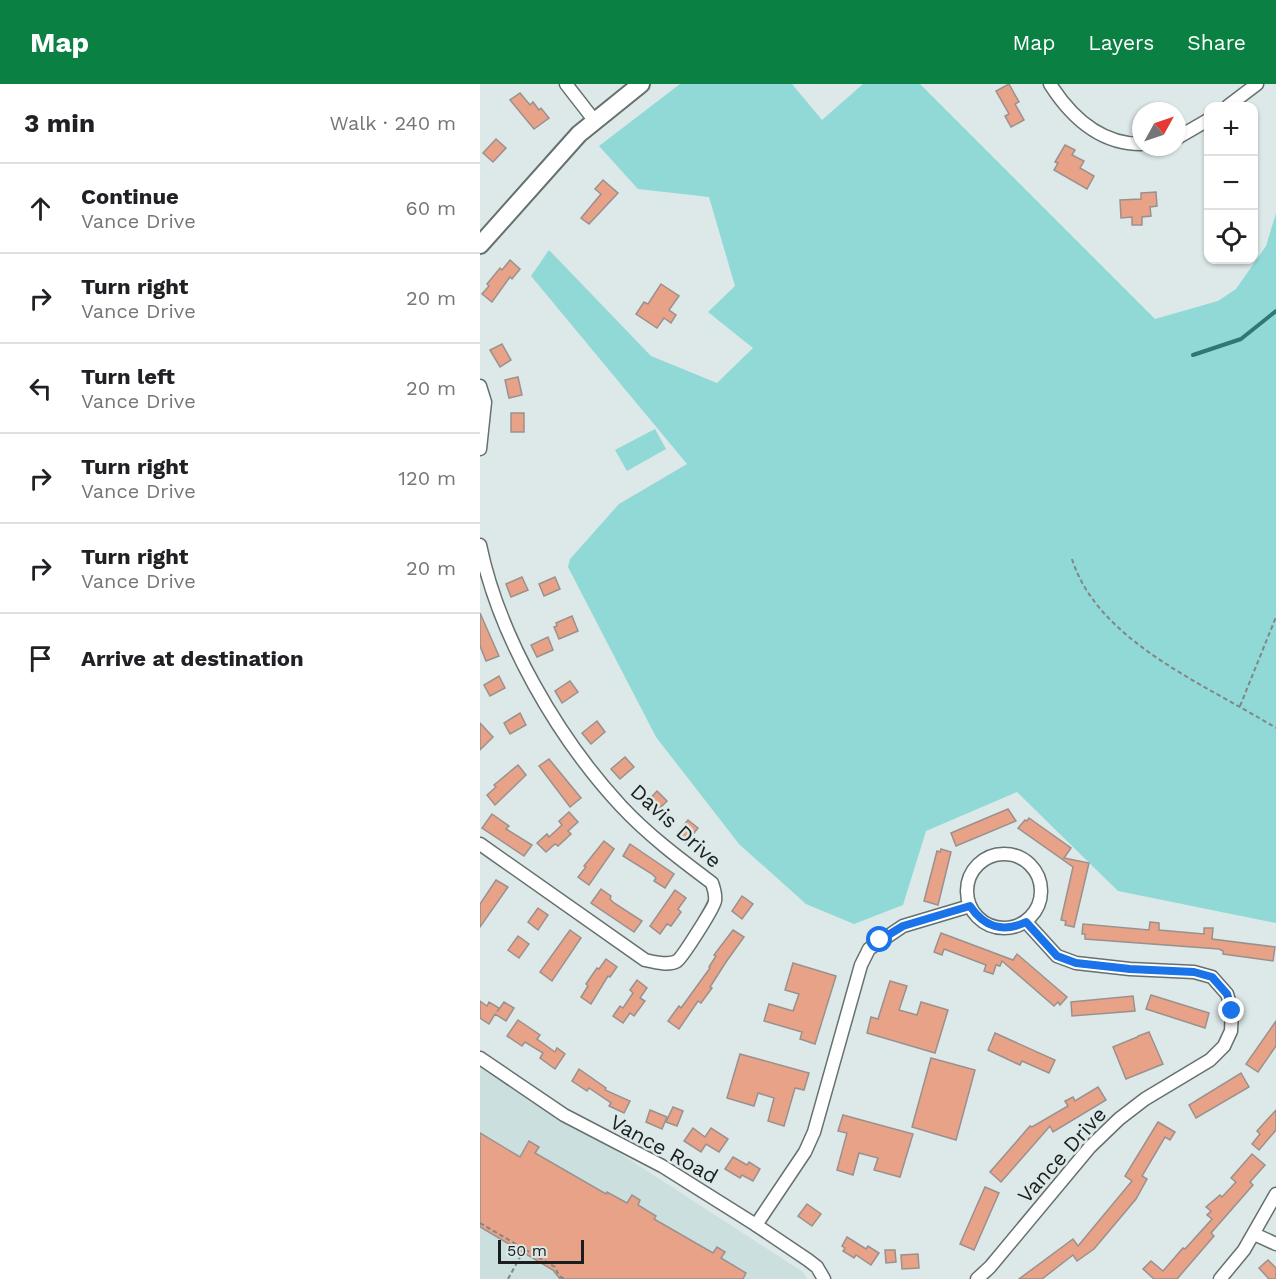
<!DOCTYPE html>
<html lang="en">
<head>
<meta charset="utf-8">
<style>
  :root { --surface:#fff; --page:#f6f6f6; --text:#202124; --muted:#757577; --line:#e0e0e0; --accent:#0b8043 }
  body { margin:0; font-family:"Work Sans",sans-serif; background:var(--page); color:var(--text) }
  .controls { position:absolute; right:18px; top:18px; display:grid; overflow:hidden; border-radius:12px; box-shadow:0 2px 4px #0004 }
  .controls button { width:54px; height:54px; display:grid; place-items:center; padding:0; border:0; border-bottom:2px solid var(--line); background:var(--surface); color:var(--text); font:30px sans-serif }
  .compass { position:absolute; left:652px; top:18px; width:54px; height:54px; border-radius:50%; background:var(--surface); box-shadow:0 2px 4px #0004; rotate:50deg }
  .scale { position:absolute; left:18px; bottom:15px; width:86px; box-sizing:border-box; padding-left:6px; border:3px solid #1a1e1e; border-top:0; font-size:16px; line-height:21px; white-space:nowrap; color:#1a1e1e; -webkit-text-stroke:4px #dde8e8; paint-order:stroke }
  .stop { position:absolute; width:18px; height:18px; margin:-14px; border:4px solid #1a73e8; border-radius:50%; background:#fff }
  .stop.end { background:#1a73e8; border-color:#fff; box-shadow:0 2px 6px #0008 }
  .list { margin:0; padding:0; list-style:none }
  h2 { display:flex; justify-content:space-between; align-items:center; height:78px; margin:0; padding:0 24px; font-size:26px }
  h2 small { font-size:20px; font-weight:400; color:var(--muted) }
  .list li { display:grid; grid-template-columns:39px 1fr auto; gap:18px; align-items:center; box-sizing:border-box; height:90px; padding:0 24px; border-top:2px solid var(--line) }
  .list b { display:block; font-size:22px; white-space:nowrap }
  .list p { margin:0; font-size:20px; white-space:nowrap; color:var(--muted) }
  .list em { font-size:20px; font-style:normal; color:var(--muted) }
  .icon { flex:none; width:33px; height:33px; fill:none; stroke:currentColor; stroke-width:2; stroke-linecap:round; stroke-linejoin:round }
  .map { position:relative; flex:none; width:796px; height:1195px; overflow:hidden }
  header { display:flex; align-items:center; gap:36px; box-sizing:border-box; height:84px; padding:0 30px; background:var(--accent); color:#fff }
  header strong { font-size:28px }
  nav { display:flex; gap:33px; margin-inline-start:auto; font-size:21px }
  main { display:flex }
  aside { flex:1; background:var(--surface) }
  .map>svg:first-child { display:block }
  .built { fill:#cbe0de }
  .green { fill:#90d9d6 }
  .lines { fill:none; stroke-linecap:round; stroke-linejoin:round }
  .stream { stroke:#2f7876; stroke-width:4 }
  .building { fill:#e8a287; stroke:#9a918e; stroke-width:1.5 }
  .street-casing { stroke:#66706f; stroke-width:15 }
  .secondary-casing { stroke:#66706f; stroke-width:20 }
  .path { stroke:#7f8787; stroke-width:2; stroke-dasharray:4.5 3; stroke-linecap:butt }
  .street { stroke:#fff; stroke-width:12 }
  .secondary { stroke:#fff; stroke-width:16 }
  .route { stroke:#1a73e8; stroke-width:8 }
  .labels { text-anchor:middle; stroke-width:5; stroke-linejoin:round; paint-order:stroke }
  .street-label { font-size:21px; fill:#1a1e1e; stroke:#dde8e8 }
</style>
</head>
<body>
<header>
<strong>Map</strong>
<nav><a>Map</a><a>Layers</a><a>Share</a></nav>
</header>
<main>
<aside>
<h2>3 min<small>Walk · 240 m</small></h2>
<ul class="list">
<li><svg class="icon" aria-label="ahead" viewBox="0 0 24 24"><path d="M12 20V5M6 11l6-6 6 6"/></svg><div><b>Continue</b><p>Vance Drive</p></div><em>60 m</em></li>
<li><svg class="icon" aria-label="right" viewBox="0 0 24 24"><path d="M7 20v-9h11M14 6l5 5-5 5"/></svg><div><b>Turn right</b><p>Vance Drive</p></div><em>20 m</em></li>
<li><svg class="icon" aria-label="left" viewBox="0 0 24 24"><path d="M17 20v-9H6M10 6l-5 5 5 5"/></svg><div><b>Turn left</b><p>Vance Drive</p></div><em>20 m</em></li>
<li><svg class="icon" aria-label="right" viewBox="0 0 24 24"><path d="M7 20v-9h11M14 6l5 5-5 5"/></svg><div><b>Turn right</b><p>Vance Drive</p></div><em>120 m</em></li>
<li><svg class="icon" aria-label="right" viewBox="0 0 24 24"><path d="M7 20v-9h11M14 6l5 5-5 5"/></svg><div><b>Turn right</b><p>Vance Drive</p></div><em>20 m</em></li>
<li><svg class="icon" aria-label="arrive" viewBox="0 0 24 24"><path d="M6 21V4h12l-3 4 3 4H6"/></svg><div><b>Arrive at destination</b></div></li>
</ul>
</aside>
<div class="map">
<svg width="796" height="1195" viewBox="0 0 796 1195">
  <rect width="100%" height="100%" fill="#dde8e8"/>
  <polygon class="built" points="0,979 323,1188 327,1195 0,1195"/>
  <g class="green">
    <polygon points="200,0 312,0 342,36 383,0 440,0 675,235 738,217 756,205 786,162 796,129 796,839 638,807 537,708 446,747 423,821 374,840 326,820 259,760 176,653 88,483 90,475 139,420 207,380 51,192 69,166 171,272 237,299 273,264 228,228 255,202 229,113 158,105 119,62"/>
    <polygon points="175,345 186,365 147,387 135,366"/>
  </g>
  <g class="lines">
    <polyline class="stream" points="713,271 761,255 796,227"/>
  </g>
  <g class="building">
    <polygon points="529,0 539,18 535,20 544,36 531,43 525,32 529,30 516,7"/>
    <polygon points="40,9 50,21 53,18 59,26 61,24 69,34 54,45 30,16"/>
    <polygon points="16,55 26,64 13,78 3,69"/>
    <polygon points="585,61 595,66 592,71 604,77 600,84 614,92 607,105 574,86 578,79 575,78"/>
    <polygon points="123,96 138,109 109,140 101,134 121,110 115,105"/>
    <polygon points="676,108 677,122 670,123 671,132 662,133 662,141 652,141 652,133 641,134 640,116 661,115 661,109"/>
    <polygon points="30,176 40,185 32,195 30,193 12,218 2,210 9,202 7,200 20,184 22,186"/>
    <polygon points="181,200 199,212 189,226 196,231 191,239 184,234 177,244 156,230 164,218 168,220"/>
    <polygon points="22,260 31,276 20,283 10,266"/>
    <polygon points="38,293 42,311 29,314 25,296"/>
    <rect x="31" y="329" width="13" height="19"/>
    <polygon points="42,493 48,506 31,513 26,500"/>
    <polygon points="75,493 80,505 64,512 59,500"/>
    <polygon points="0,529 19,572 6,577 0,562"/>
    <polygon points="92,532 98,547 79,555 74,543 77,542 76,539"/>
    <polygon points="68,553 73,566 57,573 51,561"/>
    <polygon points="19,592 25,604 10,612 4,601"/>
    <polygon points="90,597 98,608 82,619 75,607"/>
    <polygon points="40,629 46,641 30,650 24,639"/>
    <polygon points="117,637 125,648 111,660 102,649"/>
    <polygon points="0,639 13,653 0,666"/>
    <polygon points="145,673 154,683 140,695 131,685"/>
    <polygon points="69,675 101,714 90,723 59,682"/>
    <polygon points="38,681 46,691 15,721 7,711 16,703 14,701"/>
    <polygon points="177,707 187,717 174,730 164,721"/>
    <polygon points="528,725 536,737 476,762 471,749"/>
    <polygon points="89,728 98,738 88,747 91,750 78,762 75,760 66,768 57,759 67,750 69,753 82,741 79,737"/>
    <polygon points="12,730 29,742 26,745 52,761 44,772 2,744"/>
    <polygon points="549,734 591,764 584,774 609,779 594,843 585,841 586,837 581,836 593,783 538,744 545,736 547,737"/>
    <polygon points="208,736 218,744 206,759 196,750"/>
    <polygon points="124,757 134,765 109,801 98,793 106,783 104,782"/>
    <polygon points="150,760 194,790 185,804 174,797 176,794 172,790 143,772"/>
    <polygon points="461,765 471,768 458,821 444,817 457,767 460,768"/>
    <polygon points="16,796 28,803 0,843 0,820"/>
    <polygon points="121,805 131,812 130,815 134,819 162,837 154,848 111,819"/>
    <polygon points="195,806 206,814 198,825 201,828 191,842 187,840 180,850 170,842"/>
    <polygon points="262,812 273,820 262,835 252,827"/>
    <polygon points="58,824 68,831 58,846 48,838"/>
    <polygon points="670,838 679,839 679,846 724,850 724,844 733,844 732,855 795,863 793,877 743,870 743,867 739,865 605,855 605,850 602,850 603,840 669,846"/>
    <polygon points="90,846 101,854 72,897 60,888"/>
    <polygon points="253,846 264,853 246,878 230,903 232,904 221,919 218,917 199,945 188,937 199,922 201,924 230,884 229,883 236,872 234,871"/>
    <polygon points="461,849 533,876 537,870 587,913 580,921 578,918 574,922 522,877 520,882 516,881 513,890 504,887 506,881 464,865 462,871 454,868"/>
    <polygon points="38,852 49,860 39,874 28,866"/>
    <polygon points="126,875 137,883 130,893 128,892 111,920 101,913 108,902 106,900 117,884 119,885"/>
    <polygon points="313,879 356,892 335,960 320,955 322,948 284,937 289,920 313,927 319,910 305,906"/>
    <polygon points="157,896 167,904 160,914 165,917 154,932 150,929 143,939 133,932 140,922 143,924 153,909 150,906"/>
    <polygon points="410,897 427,902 419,926 437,931 441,918 468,926 455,969 387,949 391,933 398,935"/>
    <polygon points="671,911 729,929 725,944 666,925"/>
    <polygon points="653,912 655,927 592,932 591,918"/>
    <polygon points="0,917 7,922 9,918 19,924 17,928 24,918 34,924 26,937 15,930 9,940 0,934"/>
    <polygon points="38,936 60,951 57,955 75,968 77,964 85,970 75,985 60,974 63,969 45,958 42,962 27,952"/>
    <polygon points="796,937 796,962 778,988 766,980"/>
    <polygon points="669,948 683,980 646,995 633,963 657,953 657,954 658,952"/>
    <polygon points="515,949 575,976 569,989 542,977 540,981 508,966"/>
    <polygon points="260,970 329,989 324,1006 315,1004 304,1042 288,1037 294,1014 278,1009 274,1022 247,1014"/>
    <polygon points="451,974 495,986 476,1056 432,1043"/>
    <polygon points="99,985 126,1004 125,1006 150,1017 144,1029 129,1022 131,1019 109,1004 107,1007 92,997"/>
    <polygon points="761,989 769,1003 716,1034 709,1021"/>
    <polygon points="618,1003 626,1016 573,1048 570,1042 521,1098 510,1088 550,1042 552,1043 588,1022 585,1017 593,1013 595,1017"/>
    <polygon points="193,1023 203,1027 197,1042 186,1038"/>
    <polygon points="170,1026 187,1033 182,1045 166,1038"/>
    <polygon points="796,1026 796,1046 779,1066 772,1060 780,1050 777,1047"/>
    <polygon points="363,1031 433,1050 420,1093 394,1086 398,1074 379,1069 373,1091 357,1086 367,1049 358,1047"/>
    <polygon points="678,1038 695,1048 690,1056 685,1053 662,1092 667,1095 656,1115 614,1165 597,1177 593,1171 562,1195 539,1195 593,1155 598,1162 652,1097 645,1092"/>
    <polygon points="213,1044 225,1053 231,1044 248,1055 239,1068 226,1060 221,1068 204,1057"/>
    <polygon points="0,1049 40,1073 49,1057 59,1063 55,1069 126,1110 127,1108 147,1119 152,1111 160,1116 158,1121 176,1132 174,1135 233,1169 237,1163 245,1168 241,1174 266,1189 263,1195 80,1195 73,1186 0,1143"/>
    <polygon points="772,1070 785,1081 770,1098 773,1101 731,1149 734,1152 697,1195 674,1195 663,1185 671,1177 683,1187 703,1164 705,1165 732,1135 727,1131 731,1127 726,1123 740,1111 742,1113 756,1098 751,1094"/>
    <polygon points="253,1073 267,1081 269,1078 280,1085 273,1097 262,1091 260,1094 245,1085"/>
    <polygon points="505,1103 519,1109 494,1166 480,1160"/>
    <polygon points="327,1120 341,1130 332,1142 318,1132"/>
    <polygon points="367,1153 386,1165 388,1162 399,1169 391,1181 376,1171 374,1174 363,1167 365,1164 362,1162"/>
    <polygon points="405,1166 415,1166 416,1178 406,1179"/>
    <polygon points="438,1170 439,1184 422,1185 421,1171"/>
    <polygon points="788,1176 796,1184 796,1195 789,1195 779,1184"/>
  </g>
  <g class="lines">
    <g class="street-casing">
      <g id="street">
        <polyline points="86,0 114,36"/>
        <path d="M570,0C591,33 620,60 661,60"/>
        <polyline points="748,22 777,0"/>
        <polyline points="697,54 728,36"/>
        <polyline points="0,302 5,318 0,365"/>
        <path d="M0,461C19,553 78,654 141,722C168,751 200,775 232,799C234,805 236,810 235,817C235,822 202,874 197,877C189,882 174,878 165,876L0,760"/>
        <circle cx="524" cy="807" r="37"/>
        <polyline points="0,974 84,1031 182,1082 276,1141 328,1176 337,1183 344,1195"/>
        <polyline points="276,1141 325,1068 334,1048 381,881 389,865 423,842 490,822"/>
        <polyline points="774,1150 796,1160"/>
        <polyline points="497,1195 510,1183 610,1063 639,1035 665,1015 730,976 744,962 751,947 752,926 747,910 732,893 714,888 650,885 596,879 577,872 546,838"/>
        <polyline points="740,1195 764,1166 796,1110"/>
      </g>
    </g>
    <g class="secondary-casing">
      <polyline id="secondary" points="0,161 99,50 161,0"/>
    </g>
    <g class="path">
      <path d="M592,475C618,558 727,601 796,644"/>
      <polyline points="760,622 796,533"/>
      <polyline points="0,1139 75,1183 79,1192 85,1195"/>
      <polyline points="28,1195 44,1166"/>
    </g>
    <use href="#street" class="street"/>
    <use href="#secondary" class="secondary"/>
  </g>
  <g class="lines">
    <path class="route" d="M400,856L423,842L490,822C504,843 523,849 546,838L577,872L596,879L650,885L714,888L732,893L747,910L752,927"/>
  </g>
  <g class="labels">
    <g class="street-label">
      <text transform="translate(196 742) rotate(42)" y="7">Davis Drive</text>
      <text transform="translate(184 1065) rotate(29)" y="7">Vance Road</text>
      <text transform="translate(582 1071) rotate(-48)" y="7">Vance Drive</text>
    </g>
  </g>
</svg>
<div class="controls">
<button>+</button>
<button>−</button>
<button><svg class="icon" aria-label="locate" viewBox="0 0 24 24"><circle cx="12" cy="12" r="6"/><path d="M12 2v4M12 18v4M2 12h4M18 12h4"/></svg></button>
</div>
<svg class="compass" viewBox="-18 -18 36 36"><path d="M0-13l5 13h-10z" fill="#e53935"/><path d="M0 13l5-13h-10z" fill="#757577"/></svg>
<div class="scale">50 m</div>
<div class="stop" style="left:400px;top:856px"></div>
<div class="stop end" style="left:752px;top:927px"></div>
</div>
</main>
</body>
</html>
